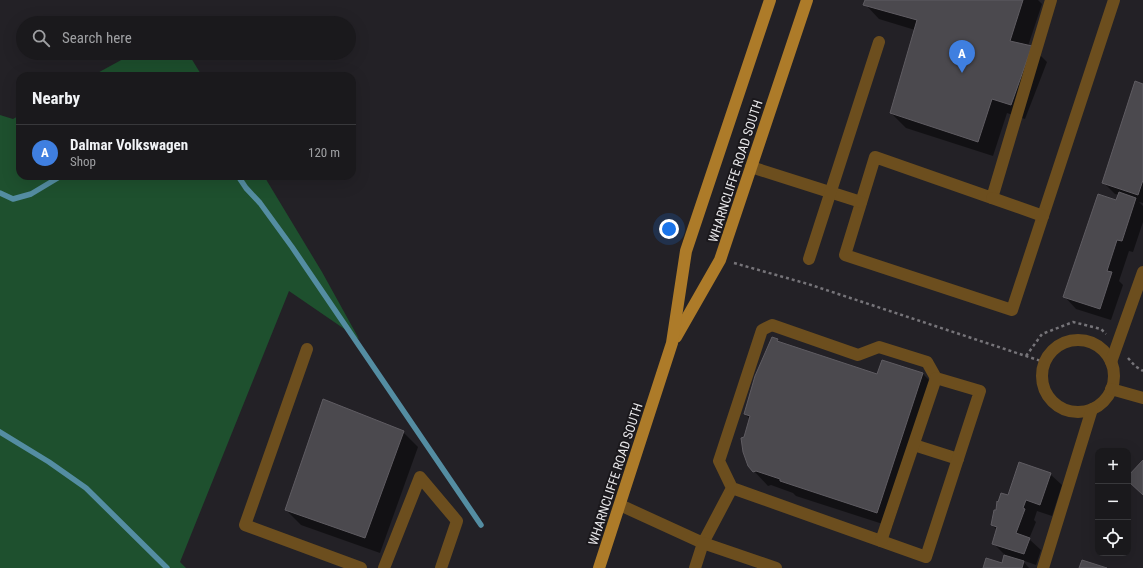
<!DOCTYPE html>
<html lang="en">
<head>
<meta charset="utf-8">
<style>
  :root { --surface:#1a191c; --page:#232225; --text:#f1f3f6; --muted:#9fa0a3; --line:#38383b; --accent:#8c9099 }
  body { margin:0; font-family:"Roboto Condensed",sans-serif; background:var(--page); color:var(--text) }
  .controls { position:absolute; right:12px; bottom:12px; display:grid; overflow:hidden; border-radius:8px; box-shadow:0 4px 16px #0002 }
  .controls button { width:36px; height:36px; display:grid; place-items:center; padding:0; border:0; border-bottom:1px solid var(--line); background:var(--surface); color:var(--text); font:20px sans-serif }
  .you { position:absolute; left:669px; top:229px; width:14px; height:14px; margin:-10px; border:3px solid #fff; border-radius:50%; background:#1a73e8; box-shadow:0 0 0 6px #1a73e833 }
  .badge { display:grid; place-items:center; width:26px; height:26px; border-radius:50%; background:var(--accent); color:#fff; font-size:13px; font-weight:700 }
  .pin { position:absolute; translate:-50% -33px; filter:drop-shadow(0 1px 2px #0008) }
  .pin::after { content:''; position:absolute; top:21px; width:14px; height:12px; background:inherit; clip-path:polygon(0 0,100% 0,50% 100%) }
  .list { margin:0; padding:0; list-style:none }
  h2 { display:flex; justify-content:space-between; align-items:center; height:52px; margin:0; padding:0 16px; font-size:17px }
  h2 small { font-size:13px; font-weight:400; color:var(--muted) }
  .list li { display:grid; grid-template-columns:26px 1fr auto; gap:12px; align-items:center; box-sizing:border-box; height:56px; padding:0 16px; border-top:1px solid var(--line) }
  .list b { display:block; font-size:15px; white-space:nowrap }
  .list p { margin:0; font-size:13px; white-space:nowrap; color:var(--muted) }
  .list em { font-size:13px; font-style:normal; color:var(--muted) }
  .icon { flex:none; width:22px; height:22px; fill:none; stroke:currentColor; stroke-width:2; stroke-linecap:round; stroke-linejoin:round }
  .map { position:relative; flex:none; width:1143px; height:568px; overflow:hidden }
  .search { position:absolute; background:var(--surface); box-shadow:0 4px 16px #0002; left:16px; top:16px; width:340px; height:44px; display:flex; align-items:center; gap:10px; box-sizing:border-box; padding:0 14px; border-radius:22px; color:var(--muted); font-size:15px }
  .panel { position:absolute; background:var(--surface); box-shadow:0 4px 16px #0002; left:16px; top:72px; width:340px; height:108px; border-radius:12px }
  .map>svg:first-child { display:block }
  .green { fill:#1e502e }
  .shadow { fill:#0007 }
  .lines { fill:none; stroke-linecap:round; stroke-linejoin:round }
  .stream { stroke:#548da2; stroke-width:5.5 }
  .building { fill:#4b494e; stroke:#5f5c62 }
  .path { stroke:#767479; stroke-width:2.5; stroke-dasharray:3 3; stroke-linecap:butt }
  .minor { stroke:#6c4e1e; stroke-width:12 }
  .major { stroke:#ad7b29; stroke-width:12 }
  .labels { text-anchor:middle; stroke-width:4; stroke-linejoin:round; paint-order:stroke }
  .street-label { font-size:13px; fill:#e8e7ea; stroke:#1a181c }
</style>
</head>
<body>
<div class="map">
<svg width="1143" height="568" viewBox="0 0 1143 568">
  <rect width="100%" height="100%" fill="#232126"/>
  <g class="green">
    <polygon points="134,53 188,53 202,76 92,76"/>
    <polygon points="0,115 13,119 20,115 20,176 264,176 322,272 359,339 289,291 180,562 186,568 0,568"/>
  </g>
  <g class="shadow">
    <polygon points="866,0 1038,0 1042,4 1028,46 1032,47 1047,62 1025,119 1007,113 993,156 906,128 891,113 915,30 879,19 865,4"/>
    <polygon points="1143,85 1143,203 1139,202 1143,206 1143,222 1133,252 1129,251 1119,281 1123,285 1111,320 1076,309 1065,297 1117,201 1119,195 1115,194 1103,182"/>
    <polygon points="777,340 781,344 878,376 883,361 923,374 938,389 892,527 796,496 793,493 771,485 768,486 754,471 744,437 750,419 745,414"/>
    <polygon points="403,432 418,447 380,553 301,525 286,510"/>
    <polygon points="1050,474 1062,485 1052,516 1037,511 1034,520 1036,522 1029,539 1041,550 1036,565 1022,560 1029,568 984,568 1003,564 1005,555 993,543 997,530 992,525 997,511 1009,496"/>
  </g>
  <g class="lines">
    <g class="stream">
      <polyline points="238,176 246,188 260,203 292,247 481,525"/>
      <polyline points="0,193 13,199 31,194 61,176"/>
      <polyline points="0,432 49,462 86,488 167,568"/>
    </g>
  </g>
  <g class="building">
    <polygon points="865,0 1023,0 1010,41 1032,46 1011,105 992,99 978,142 890,113 917,20 863,5"/>
    <polygon points="1135,81 1143,84 1143,180 1138,195 1102,183"/>
    <polygon points="1119,192 1136,198 1122,241 1117,240 1107,271 1112,272 1100,309 1063,297 1098,194 1116,200"/>
    <polygon points="772,337 778,339 777,341 877,374 882,360 923,373 877,513 780,481 780,479 756,471 753,472 748,466 743,452 741,438 744,437 750,416 744,414 755,376"/>
    <polygon points="323,399 404,431 365,538 285,510"/>
    <polygon points="1143,460 1143,495 1128,481 1128,476"/>
    <polygon points="1019,462 1051,473 1040,505 1026,500 1023,508 1025,509 1016,533 1030,538 1024,554 992,544 997,527 991,525 994,510 996,510 997,501 998,502 1001,493 1008,495"/>
    <polygon points="1004,555 1024,561 1022,568 983,568 986,558 1002,563"/>
    <polygon points="1082,560 1107,568 1079,568"/>
  </g>
  <g class="lines">
    <g class="path">
      <polyline points="734,263 808,284 1044,362"/>
      <polyline points="1026,356 1042,334 1073,322 1101,329 1106,334"/>
      <polyline points="1128,358 1135,366 1143,371"/>
    </g>
    <g class="minor">
      <polyline points="1051,0 992,198 875,157 845,255 1012,310 1114,0"/>
      <polyline points="751,167 861,202"/>
      <polyline points="992,198 1043,216"/>
      <polyline points="809,259 879,42"/>
      <circle cx="1078" cy="376" r="36"/>
      <polyline points="307,349 245,525 361,568"/>
      <polyline points="1111,362 1143,272"/>
      <polyline points="1111,389 1143,398"/>
      <polyline points="914,445 958,459"/>
      <polyline points="620,505 703,543 732,488 926,557 980,391 936,378 927,362 879,347 858,355 772,325 762,330 719,461 732,488"/>
      <polyline points="881,541 936,378"/>
      <polyline points="384,568 420,477 457,521 441,568"/>
      <polyline points="695,568 703,543 776,568"/>
      <polyline points="1043,568 1092,409"/>
    </g>
    <g class="major">
      <polyline points="676,337 720,260 807,0"/>
      <polyline points="599,568 672,343 686,251 770,0"/>
    </g>
  </g>
  <g class="labels">
    <g class="street-label">
      <text transform="translate(735 171) rotate(-72)" y="5">WHARNCLIFFE ROAD SOUTH</text>
      <text transform="translate(615 474) rotate(-72)" y="5">WHARNCLIFFE ROAD SOUTH</text>
    </g>
  </g>
</svg>
<div class="controls">
<button>+</button>
<button>−</button>
<button><svg class="icon" aria-label="locate" viewBox="0 0 24 24"><circle cx="12" cy="12" r="6"/><path d="M12 2v4M12 18v4M2 12h4M18 12h4"/></svg></button>
</div>
<div class="you"></div>
<div class="pin badge" style="left:962px;top:73px;background:#3f7fe0">A</div>
<div class="search"><svg class="icon" aria-label="search" viewBox="0 0 24 24"><circle cx="10" cy="10" r="6"/><path d="M15 15l6 6"/></svg>Search here</div>
<section class="panel">
<h2>Nearby<small></small></h2>
<ul class="list">
<li><span class="badge" style="background:#3f7fe0">A</span><div><b>Dalmar Volkswagen</b><p>Shop</p></div><em>120 m</em></li>
</ul>
</section>
</div>
</body>
</html>
